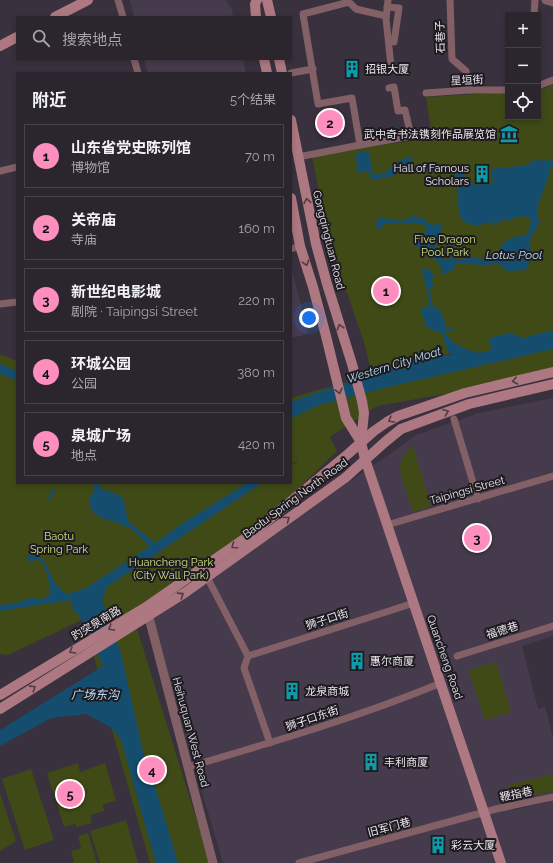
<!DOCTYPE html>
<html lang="zh">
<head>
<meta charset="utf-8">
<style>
  :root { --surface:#2b252e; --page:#332d36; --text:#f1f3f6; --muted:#a6a5aa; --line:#47424a; --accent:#fe8ebe }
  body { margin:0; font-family:Raleway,"Noto Sans SC",sans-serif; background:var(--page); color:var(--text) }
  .controls { position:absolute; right:12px; top:12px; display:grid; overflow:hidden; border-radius:0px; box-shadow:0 2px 6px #0003 }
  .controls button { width:36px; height:36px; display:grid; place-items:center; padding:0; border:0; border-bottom:1px solid var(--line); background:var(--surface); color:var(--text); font:20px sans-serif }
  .you { position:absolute; left:309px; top:318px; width:14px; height:14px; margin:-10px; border:3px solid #fff; border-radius:50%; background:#1a73e8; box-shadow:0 0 0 6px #1a73e833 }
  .badge { display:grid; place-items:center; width:26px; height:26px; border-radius:50%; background:var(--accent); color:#111; font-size:13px; font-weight:700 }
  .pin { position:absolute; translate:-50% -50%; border:2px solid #fff; box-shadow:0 1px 4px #0006 }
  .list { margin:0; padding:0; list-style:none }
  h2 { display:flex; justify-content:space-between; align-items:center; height:52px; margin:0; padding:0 16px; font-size:17px }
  h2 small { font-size:13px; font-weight:400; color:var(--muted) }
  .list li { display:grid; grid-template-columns:26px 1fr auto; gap:12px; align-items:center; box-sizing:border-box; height:64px; margin:0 8px 8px; padding:0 8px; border:1px solid var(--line); border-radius:0px }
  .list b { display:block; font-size:15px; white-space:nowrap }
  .list p { margin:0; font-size:13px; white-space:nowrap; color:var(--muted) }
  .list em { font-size:13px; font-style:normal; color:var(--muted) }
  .icon { flex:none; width:22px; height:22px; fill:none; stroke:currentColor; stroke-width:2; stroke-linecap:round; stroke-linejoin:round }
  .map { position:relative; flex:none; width:553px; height:863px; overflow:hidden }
  .search { position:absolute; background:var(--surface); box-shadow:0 2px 6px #0003; left:16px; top:16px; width:276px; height:44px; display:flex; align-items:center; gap:10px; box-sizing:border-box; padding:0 14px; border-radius:0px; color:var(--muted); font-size:15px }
  .panel { position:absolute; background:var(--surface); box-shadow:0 2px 6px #0003; left:16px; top:72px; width:276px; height:412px; border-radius:0px }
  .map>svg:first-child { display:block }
  .built { fill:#463b4c }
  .green { fill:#404a17 }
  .water { fill:#154d6e }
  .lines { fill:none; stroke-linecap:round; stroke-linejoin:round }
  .stream { stroke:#154d6e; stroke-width:2.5 }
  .minor { stroke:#826066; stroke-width:7 }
  .tertiary { stroke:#826066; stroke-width:9 }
  .secondary { stroke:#ad7881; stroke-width:10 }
  .oneway { stroke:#503c42 }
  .labels { text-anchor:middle; stroke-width:4; stroke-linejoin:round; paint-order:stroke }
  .street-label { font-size:11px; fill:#eae5ed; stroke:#1e1b20 }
  .poi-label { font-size:11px; fill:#eae5ed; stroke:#1e1b20; text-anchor:start }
  .park-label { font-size:11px; fill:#c9e07b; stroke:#1e1b20 }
  .water-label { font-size:12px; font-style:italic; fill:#b8dbf5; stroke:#1e1b20 }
</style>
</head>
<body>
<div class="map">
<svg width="553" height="863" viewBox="0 0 553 863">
  <rect width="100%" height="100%" fill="#39313d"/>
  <g class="built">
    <polygon points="130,0 226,0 232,10 233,17 134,17"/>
    <polygon points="144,59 243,59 246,73 148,73"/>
    <polygon points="291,265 308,334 291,338"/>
    <polygon points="553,398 553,636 522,646 538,709 545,707 553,738 553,793 510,804 513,810 549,802 549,800 553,799 553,863 223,863 207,809 152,619 401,446 416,435 479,413"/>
  </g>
  <g class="green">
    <polygon points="553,83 553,333 486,352 479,353 468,350 433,357 415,359 402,366 386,369 372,374 364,342 333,253 323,212 312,156 353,148 398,143 432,138 426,97 496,93 508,93 508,117 538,117 538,90 546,88"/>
    <polygon points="553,340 553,375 377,406 330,437 337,451 207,577 134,619 210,863 150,863 111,727 91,644 84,619 8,655 0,654 0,354 17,361 17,483 291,483 291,466 300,460 291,464 291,398 318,390 434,363"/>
    <path d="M413,445L431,506L413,512C410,502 399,475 400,466C400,458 408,451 413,445Z"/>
    <polygon points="496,662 511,712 485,720 468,670"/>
    <polygon points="78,763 80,772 105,763 116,801 103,804 104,811 90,815 92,823 77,827 75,824 64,827 47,773"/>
    <polygon points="31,769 54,840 25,850 2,779"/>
    <polygon points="552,774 553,778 553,791 513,800 508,785"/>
    <polygon points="0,793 16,841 0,851"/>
    <polygon points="126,820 138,863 100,863 90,831"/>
    <polygon points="88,833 97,863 71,863 74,862 71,851 81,848 78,836"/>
  </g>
  <g class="water">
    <path d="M369,151L373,175L385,173L394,163L411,156L413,168H433L438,164L440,169H452V167L454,166V170L455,171L460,170V167H462V169H463L465,181L472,180L473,185L493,183L491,169L529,165V161L547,160V162L553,160V167L549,168L550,173L539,202L537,209L539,223L529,241L531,251L529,254L530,261L526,270L509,271L504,269L498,264H495L488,265L465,264L456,263L454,269L445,274L442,273C441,262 434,256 423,256L422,249H418V246H416L415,236L424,235L427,227C418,222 415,222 405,224L402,222L384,224L382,228L378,229L376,225L378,218L405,220L413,216L422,218L430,224L435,225L441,223V230L435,248C438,255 439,258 447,260L451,257L449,242L450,240H453C455,247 452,255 455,261L472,257L487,260L496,257L502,245L508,239L525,235L529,232L531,220C525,213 515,217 508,221L505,219L494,225L492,222C486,223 479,226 473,225C454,223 459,199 458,185C457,179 455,175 452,170C444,172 421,175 413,172C410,171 409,170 407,169L389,177L371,180L369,171L358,173L355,153Z"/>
    <path d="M422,268H424C426,270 428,271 431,270L434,277H432L433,288L430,289V297H428C427,287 423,278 422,268Z"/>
    <polygon points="436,306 442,314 445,322 446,334 454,343 468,350 479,353 492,350 490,344 489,338 510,333 524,338 540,333 553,331 553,349 384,388 319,405 291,418 291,402 310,395 386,369 402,366 415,359 433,357 453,354 452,352 449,353 443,338 444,336 442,333 437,332 425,326 424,317 422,316 421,307"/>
    <polygon points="0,364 17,371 17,384 14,379 0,374"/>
    <path d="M93,483H98C101,493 111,490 119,495C127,500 125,513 128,521C130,523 151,539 155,543L180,525L247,483H262L107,587L102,600L121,653L150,783H154L178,863H156L121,740L112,728L86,714L51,718L0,746V730L103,666L78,613L73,611L71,600L0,611V605L20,602L29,598L43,599L49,595C51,588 47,570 43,564C42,562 39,561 38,560L29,561L27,559V555C45,553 46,565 52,578C55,584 61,589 65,593H70L86,588L150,546L132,529L115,522L101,518L93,512L90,506L89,498L95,489Z"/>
  </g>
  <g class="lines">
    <g class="stream">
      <polyline points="430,297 430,307"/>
      <polyline points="445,330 453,329"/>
      <polyline points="49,499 54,490"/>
    </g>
    <g class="minor">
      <polyline points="118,0 123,17"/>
      <polyline points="388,0 386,19 391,66"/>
      <polyline points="450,0 452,59 466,71 469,90"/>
      <polyline points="387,7 399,8 394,42"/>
      <polyline points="534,15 535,0"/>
      <polyline points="134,59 138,73"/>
      <polyline points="291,73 313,69"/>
      <polyline points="538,86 553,80"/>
      <polyline points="426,93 469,90 508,90"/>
      <polyline points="360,145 352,98 318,104 303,14 349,2 356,9 386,16"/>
      <polyline points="298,157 360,145 411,136 405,110 398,111 394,87 389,88"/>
      <polyline points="0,171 17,167"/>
      <polyline points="291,249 300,246"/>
      <polyline points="0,304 17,302"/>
      <polyline points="454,419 478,499"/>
      <polyline points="387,525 553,476"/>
      <polyline points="207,577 248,656 244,668 270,743"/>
      <polyline points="248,656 414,603"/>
      <polyline points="457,656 553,626"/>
      <path d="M188,767C273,742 359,717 441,683"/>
      <polyline points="299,863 463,818 496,809 553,797"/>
    </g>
    <g class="tertiary">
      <polyline points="546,0 553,2"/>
      <polyline points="147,610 213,863"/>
    </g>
    <g class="secondary">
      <polyline points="267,0 271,17"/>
      <polyline points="55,17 88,0"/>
      <polyline points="256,17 255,4 257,0"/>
      <polyline points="0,46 17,37"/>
      <polyline points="264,59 267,73"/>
      <polyline points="279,59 282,73"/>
      <polyline points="291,120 316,244 327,284 352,364 362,401 364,413 361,442"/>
      <polyline points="291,198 300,246 313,287 326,336 346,418 361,442 365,459 501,863"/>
      <polyline points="0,695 146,607 254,532 348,454 374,431 387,422 398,416 465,393 553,372"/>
      <polyline points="0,709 186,592 345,478 385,442 401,429 469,404 553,384"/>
    </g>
  </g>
  <defs><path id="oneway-chevron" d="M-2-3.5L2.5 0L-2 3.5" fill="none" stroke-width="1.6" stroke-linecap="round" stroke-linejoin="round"/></defs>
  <g class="oneway">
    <use href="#oneway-chevron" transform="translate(307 201) rotate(-101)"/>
    <use href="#oneway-chevron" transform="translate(306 263) rotate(73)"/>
    <use href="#oneway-chevron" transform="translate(340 327) rotate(-108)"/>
    <use href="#oneway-chevron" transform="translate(515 381) rotate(167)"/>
    <use href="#oneway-chevron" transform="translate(339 391) rotate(76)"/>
    <use href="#oneway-chevron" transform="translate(446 412) rotate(-20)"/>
    <use href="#oneway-chevron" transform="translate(391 420) rotate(149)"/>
    <use href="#oneway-chevron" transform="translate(287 519) rotate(-36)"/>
    <use href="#oneway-chevron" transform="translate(234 546) rotate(145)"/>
    <use href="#oneway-chevron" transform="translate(181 595) rotate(-33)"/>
    <use href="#oneway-chevron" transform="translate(111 628) rotate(149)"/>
    <use href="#oneway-chevron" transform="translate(72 651) rotate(150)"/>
    <use href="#oneway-chevron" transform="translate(33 688) rotate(-32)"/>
  </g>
  <defs>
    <g id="building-bare" transform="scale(1.38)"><path d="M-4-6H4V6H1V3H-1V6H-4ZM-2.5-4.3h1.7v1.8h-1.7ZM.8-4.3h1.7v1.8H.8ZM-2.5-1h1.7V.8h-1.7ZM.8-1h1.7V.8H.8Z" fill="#0f9aa8" stroke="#1e1b20" stroke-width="2.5" paint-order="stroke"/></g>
    <g id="museum-bare" transform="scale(1.38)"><path d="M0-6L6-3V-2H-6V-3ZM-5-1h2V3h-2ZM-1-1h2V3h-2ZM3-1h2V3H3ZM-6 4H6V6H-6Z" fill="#0f9aa8" stroke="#1e1b20" stroke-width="2.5" paint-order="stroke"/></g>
  </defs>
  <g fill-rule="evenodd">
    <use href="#building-bare" x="352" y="69"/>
    <use href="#museum-bare" x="509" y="134"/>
    <use href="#building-bare" x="482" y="174"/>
    <use href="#building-bare" x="357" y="661"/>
    <use href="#building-bare" x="292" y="691"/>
    <use href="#building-bare" x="371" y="762"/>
    <use href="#building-bare" x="438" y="845"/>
  </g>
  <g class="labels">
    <g class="street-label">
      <text transform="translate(440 37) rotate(-92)" y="4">石巷子</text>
      <text transform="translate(467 80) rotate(-3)" y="4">星垣街</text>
      <text transform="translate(329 240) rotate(76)" y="4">Gongqingtuan Road</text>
      <text transform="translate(467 490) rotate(-16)" y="4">Taipingsi Street</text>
      <text transform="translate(295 498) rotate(-36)" y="4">Baotu Spring North Road</text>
      <text transform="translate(327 619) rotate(-18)" y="4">狮子口街</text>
      <text transform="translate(96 623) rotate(-31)" y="4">趵突泉南路</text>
      <text transform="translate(502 630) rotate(-17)" y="4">福德巷</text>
      <text transform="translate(445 657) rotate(71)" y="4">Quancheng Road</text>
      <text transform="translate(312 718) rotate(-19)" y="4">狮子口东街</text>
      <text transform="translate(191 732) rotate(75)" y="4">Heihuquan West Road</text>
      <text transform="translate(516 794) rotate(-12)" y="4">鞭指巷</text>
      <text transform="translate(389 827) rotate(-15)" y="4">旧军门巷</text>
    </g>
    <g class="poi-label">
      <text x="365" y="73">招银大厦</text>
      <text x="496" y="138" text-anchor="end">武中奇书法镌刻作品展览馆</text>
      <text x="469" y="172" text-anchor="end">Hall of Famous<tspan x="469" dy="13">Scholars</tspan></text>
      <text x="370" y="665">惠尔商厦</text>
      <text x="305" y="695">龙泉商城</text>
      <text x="384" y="766">丰利商厦</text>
      <text x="451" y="849">彩云大厦</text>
    </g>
    <g class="park-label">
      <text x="445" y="243">Five Dragon<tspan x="445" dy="13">Pool Park</tspan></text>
      <text x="59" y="540">Baotu<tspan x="59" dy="13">Spring Park</tspan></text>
      <text x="171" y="566">Huancheng Park<tspan x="171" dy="13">(City Wall Park)</tspan></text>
    </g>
    <g class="water-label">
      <text x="514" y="259">Lotus Pool</text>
      <text transform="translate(394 365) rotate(-17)" y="4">Western City Moat</text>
      <text x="95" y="699">广场东沟</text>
    </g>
  </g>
</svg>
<div class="controls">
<button>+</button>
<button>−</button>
<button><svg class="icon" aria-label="locate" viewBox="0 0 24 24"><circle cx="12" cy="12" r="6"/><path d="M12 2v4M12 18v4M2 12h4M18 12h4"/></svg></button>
</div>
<div class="you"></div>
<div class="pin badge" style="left:386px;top:291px">1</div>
<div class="pin badge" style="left:330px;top:123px">2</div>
<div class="pin badge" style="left:477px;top:538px">3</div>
<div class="pin badge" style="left:152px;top:770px">4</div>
<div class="pin badge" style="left:70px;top:794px">5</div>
<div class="search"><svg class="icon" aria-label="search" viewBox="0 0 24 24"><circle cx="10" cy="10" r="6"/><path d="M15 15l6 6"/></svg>搜索地点</div>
<section class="panel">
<h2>附近<small>5个结果</small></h2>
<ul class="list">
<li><span class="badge">1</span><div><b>山东省党史陈列馆</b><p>博物馆</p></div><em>70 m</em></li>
<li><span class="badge">2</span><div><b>关帝庙</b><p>寺庙</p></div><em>160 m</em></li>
<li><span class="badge">3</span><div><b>新世纪电影城</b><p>剧院 · Taipingsi Street</p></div><em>220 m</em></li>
<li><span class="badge">4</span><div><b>环城公园</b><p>公园</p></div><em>380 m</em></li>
<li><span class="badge">5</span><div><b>泉城广场</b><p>地点</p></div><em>420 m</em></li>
</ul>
</section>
</div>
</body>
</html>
